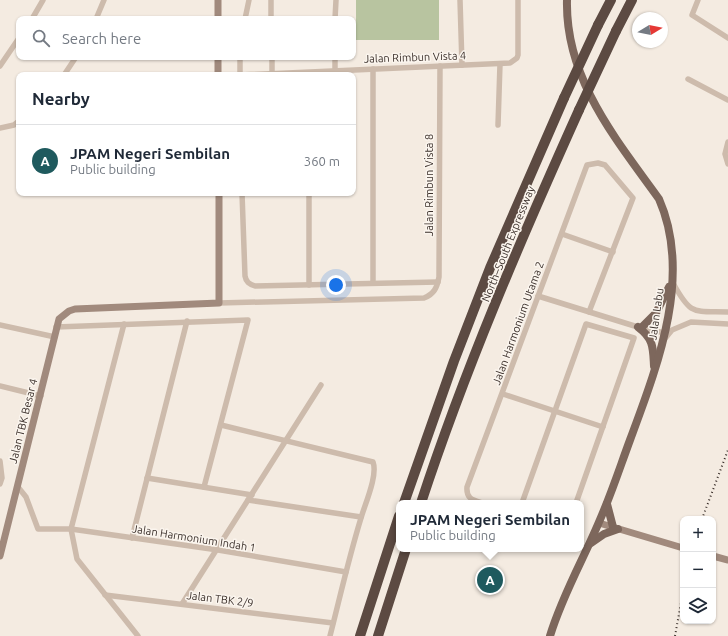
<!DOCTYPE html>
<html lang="en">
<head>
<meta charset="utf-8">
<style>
  :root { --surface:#fff; --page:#f2f2f3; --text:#1f2937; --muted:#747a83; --line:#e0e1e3; --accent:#1f5a5e }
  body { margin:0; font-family:Ubuntu,sans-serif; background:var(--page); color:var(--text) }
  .controls { position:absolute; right:12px; bottom:12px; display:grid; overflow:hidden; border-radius:8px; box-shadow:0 1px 3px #0004 }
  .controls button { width:36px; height:36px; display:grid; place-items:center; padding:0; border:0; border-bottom:1px solid var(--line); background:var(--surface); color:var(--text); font:20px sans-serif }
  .compass { position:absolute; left:632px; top:12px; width:36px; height:36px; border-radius:50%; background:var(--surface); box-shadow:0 1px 3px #0004; rotate:80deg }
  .you { position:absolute; left:336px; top:285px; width:14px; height:14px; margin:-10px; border:3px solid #fff; border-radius:50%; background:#1a73e8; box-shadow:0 0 0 6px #1a73e833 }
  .badge { display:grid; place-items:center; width:26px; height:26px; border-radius:50%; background:var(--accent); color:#fff; font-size:13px; font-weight:700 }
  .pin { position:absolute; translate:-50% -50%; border:2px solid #fff; box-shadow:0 1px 4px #0006 }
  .popup { position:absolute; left:396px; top:500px; width:188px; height:52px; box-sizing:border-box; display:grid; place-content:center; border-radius:8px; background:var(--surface); filter:drop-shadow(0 1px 3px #0005); font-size:13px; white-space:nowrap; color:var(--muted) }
  .popup b { font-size:15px; color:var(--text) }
  .popup::after { content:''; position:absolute; left:50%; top:100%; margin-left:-8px; border:8px solid transparent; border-top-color:var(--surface) }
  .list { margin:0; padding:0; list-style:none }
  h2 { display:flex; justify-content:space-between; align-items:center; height:52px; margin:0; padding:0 16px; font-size:17px }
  h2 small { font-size:13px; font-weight:400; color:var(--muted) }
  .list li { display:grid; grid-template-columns:26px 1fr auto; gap:12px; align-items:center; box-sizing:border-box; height:72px; padding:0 16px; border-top:1px solid var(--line) }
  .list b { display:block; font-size:15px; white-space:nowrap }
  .list p { margin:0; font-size:13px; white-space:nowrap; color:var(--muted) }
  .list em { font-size:13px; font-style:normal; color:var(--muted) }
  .icon { flex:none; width:22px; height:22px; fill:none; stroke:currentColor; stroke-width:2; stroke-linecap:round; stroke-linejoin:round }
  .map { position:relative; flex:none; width:728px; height:636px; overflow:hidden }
  .search { position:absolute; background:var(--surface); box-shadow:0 1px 3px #0004; left:16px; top:16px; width:340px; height:44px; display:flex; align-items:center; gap:10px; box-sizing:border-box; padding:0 14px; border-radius:8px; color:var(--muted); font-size:15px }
  .panel { position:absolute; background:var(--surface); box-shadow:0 1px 3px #0004; left:16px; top:72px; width:340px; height:124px; border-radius:8px }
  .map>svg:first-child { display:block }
  .green { fill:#b8c4a0 }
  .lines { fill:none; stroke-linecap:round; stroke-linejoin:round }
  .street { stroke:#cdbbac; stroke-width:5.5 }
  .secondary { stroke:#a18a7d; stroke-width:7 }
  .primary { stroke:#7d675c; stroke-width:8 }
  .highway { stroke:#5c4a42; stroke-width:10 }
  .rail { stroke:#3b302b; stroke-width:2; stroke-dasharray:1 3; stroke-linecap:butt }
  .highway-bridge { stroke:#5c4a42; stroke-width:10 }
  .labels { text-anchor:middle; stroke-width:3; stroke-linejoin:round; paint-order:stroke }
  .street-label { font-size:11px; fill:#3b302b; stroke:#fbf5ee }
</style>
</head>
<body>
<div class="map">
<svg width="728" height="636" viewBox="0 0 728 636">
  <rect width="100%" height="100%" fill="#f4ebe1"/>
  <rect class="green" x="356" y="0" width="83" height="40"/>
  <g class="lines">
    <g class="street">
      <polyline points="271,0 271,19"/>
      <polyline points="460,0 462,65"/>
      <polyline points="698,0 692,15 728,38"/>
      <polyline points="32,19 43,0"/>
      <polyline points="96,19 104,0"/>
      <polyline points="245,19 249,0"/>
      <polyline points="335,19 336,0"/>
      <polyline points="272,57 272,73"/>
      <polyline points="0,66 19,38"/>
      <polyline points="373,69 373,283"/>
      <polyline points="335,71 335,57"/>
      <polyline points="64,75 76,57"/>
      <polyline points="240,75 510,63 517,58 518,55 518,0"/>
      <polyline points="240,75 240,57"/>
      <polyline points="688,79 728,100"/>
      <polyline points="498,125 500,64"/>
      <polyline points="0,128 14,125 19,121"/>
      <polyline points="728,142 725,154 728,164"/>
      <path d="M242,193L245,276C246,282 249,284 255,286L438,282"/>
      <polyline points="309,193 309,285"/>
      <polyline points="562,234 613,252"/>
      <path d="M673,283C691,316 693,311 728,312"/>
      <polyline points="538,296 641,328 665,333"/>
      <path d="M219,303L424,298C434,294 437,288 439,277L440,66"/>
      <polyline points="124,324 71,529 77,559 138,636"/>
      <polyline points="0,325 55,337"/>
      <polyline points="56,327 248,320 204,487"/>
      <polyline points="663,341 672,330 691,322 728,324"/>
      <polyline points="0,386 41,396"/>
      <polyline points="503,394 603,427"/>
      <path d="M221,425L373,462C378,475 365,504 361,518C349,557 340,597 330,636"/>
      <polyline points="0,461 2,478 0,484"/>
      <polyline points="147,478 252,495"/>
      <polyline points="18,487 26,497 38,529 71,529 218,550 346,572"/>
      <polyline points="248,500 361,517"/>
      <path d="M482,503C473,500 466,499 467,487L587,165L598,163L605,165L633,198L589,312"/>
      <polyline points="522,503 586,324 634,338 576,503"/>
      <polyline points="132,538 187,321"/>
      <polyline points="105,595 333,623"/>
      <polyline points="182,604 321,385"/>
    </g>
    <g class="secondary">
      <polyline points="218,0 218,19"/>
      <polyline points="218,57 218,75"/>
      <polyline points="599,523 683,548"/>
      <polyline points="0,556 59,319 69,311 75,309 219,303 219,193"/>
      <polyline points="713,556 728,560"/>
    </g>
    <g class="primary">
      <path d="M638,327C654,339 653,348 654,366"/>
      <polyline points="641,328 656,313 669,287"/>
      <polyline points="607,504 613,527"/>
      <polyline points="591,543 604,534 618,529"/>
      <path d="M550,636C562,596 583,560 599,522C611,495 620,467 630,440C657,367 693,276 659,199C616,139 565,79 567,0"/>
    </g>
    <g class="highway">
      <polyline points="598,25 611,0"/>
      <polyline points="616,31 632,0"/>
      <polyline points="404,503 454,361 490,268 564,98"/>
      <path d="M421,503C465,369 521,239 579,110"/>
      <polyline points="360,636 399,516"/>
      <polyline points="378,636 406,549"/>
    </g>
    <g class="rail">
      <polyline points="702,519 728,450"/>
      <polyline points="675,636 683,592"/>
    </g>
    <g class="highway-bridge">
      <polyline points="564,98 598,25"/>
      <polyline points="579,110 616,31"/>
    </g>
  </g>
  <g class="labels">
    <g class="street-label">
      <text transform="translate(415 57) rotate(-2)" y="4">Jalan Rimbun Vista 4</text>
      <text transform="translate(429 185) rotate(-90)" y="4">Jalan Rimbun Vista 8</text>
      <text transform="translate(508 244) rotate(-68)" y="4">North–South Expressway</text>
      <text transform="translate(656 314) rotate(-82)" y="4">Jalan Labu</text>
      <text transform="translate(518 323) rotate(-70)" y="4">Jalan Harmonium Utama 2</text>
      <text transform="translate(23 421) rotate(-76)" y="4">Jalan TBK Besar 4</text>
      <text transform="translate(194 538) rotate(9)" y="4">Jalan Harmonium Indah 1</text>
      <text transform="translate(220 599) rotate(7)" y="4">Jalan TBK 2/9</text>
    </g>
  </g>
</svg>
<div class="controls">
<button>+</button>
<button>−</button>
<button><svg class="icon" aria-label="layers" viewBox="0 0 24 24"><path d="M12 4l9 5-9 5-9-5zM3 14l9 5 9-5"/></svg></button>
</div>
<svg class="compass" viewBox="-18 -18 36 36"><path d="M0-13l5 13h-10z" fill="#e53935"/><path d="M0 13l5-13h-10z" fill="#747a83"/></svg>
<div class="you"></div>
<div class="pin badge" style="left:490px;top:580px">A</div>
<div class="popup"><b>JPAM Negeri Sembilan</b>Public building</div>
<div class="search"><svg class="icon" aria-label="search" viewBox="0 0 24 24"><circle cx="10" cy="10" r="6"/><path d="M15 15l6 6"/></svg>Search here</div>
<section class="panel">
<h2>Nearby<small></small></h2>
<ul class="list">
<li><span class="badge">A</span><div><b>JPAM Negeri Sembilan</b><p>Public building</p></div><em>360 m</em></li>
</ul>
</section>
</div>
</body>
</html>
